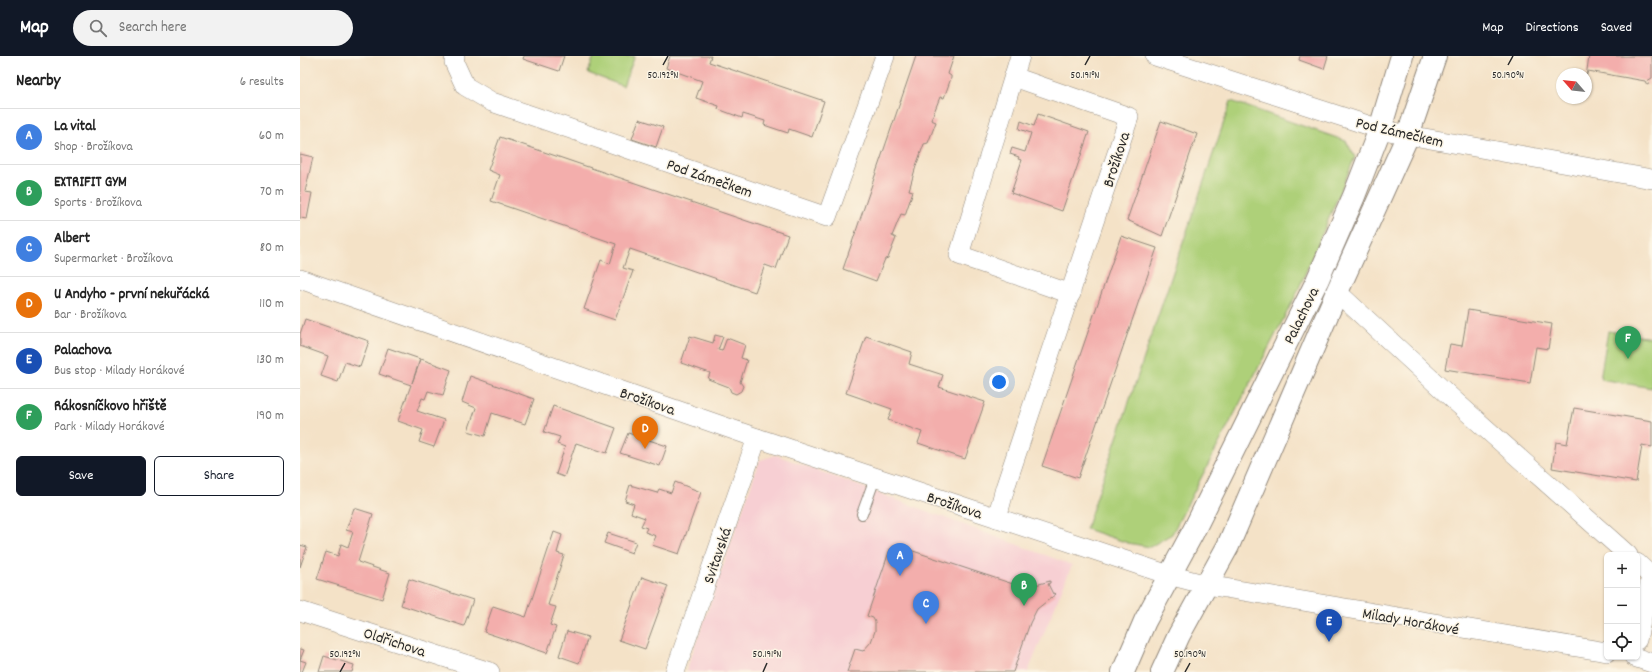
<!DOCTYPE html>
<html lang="en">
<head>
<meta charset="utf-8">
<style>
  :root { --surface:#fff; --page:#f2f2f2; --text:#222; --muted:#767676; --line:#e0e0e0; --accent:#111827 }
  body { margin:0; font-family:Dekko,sans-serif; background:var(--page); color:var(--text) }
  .controls { position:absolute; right:12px; bottom:12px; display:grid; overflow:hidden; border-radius:6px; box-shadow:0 1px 3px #0004 }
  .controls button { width:36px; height:36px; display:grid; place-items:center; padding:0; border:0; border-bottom:1px solid var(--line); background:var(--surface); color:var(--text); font:20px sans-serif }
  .compass { position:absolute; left:1256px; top:12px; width:36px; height:36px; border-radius:50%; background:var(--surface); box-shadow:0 1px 3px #0004; rotate:298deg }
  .you { position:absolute; left:699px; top:326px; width:14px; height:14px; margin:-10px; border:3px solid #fff; border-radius:50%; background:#1a73e8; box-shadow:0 0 0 6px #1a73e833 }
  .badge { display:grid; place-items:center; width:26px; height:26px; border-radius:50%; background:var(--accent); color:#fff; font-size:13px; font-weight:700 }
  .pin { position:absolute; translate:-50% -33px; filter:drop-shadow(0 1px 2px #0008) }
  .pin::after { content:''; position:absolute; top:21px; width:14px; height:12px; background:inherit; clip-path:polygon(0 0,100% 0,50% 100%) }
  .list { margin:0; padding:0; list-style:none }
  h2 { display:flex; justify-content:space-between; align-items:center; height:52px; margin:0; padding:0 16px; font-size:17px }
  h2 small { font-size:13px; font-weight:400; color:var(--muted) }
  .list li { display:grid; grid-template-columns:26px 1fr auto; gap:12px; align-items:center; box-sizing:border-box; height:56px; padding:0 16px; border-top:1px solid var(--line) }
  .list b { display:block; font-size:15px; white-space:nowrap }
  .list p { margin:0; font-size:13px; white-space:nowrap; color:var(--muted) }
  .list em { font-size:13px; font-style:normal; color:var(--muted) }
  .actions { display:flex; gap:8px; padding:12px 16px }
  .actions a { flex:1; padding:9px 0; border:1px solid var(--accent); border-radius:6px; text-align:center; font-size:14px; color:var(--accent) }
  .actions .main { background:var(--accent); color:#fff }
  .icon { flex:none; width:22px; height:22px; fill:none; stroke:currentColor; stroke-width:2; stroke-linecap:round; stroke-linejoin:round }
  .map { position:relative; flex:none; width:1352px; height:616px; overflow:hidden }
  header { display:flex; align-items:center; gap:24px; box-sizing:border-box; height:56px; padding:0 20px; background:var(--accent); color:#fff }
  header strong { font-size:19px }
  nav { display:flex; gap:22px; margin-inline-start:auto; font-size:14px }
  .search { width:280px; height:36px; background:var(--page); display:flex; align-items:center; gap:10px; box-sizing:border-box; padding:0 14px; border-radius:22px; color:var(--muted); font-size:15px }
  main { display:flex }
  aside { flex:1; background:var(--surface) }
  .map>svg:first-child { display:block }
  .built { fill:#f7cfd3 }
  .green { fill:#aed079; stroke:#6c7e52 }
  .building { fill:#f3aeac }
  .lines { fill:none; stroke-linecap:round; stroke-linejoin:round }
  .service-casing { stroke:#908679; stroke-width:12 }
  .minor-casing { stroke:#908679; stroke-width:20 }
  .tertiary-casing { stroke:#908679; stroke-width:24 }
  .service { stroke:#fff; stroke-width:10 }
  .minor { stroke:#fff; stroke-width:19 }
  .tertiary { stroke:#fff; stroke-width:22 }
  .ticks { fill:none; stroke:#2b2b2b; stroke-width:1.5 }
  .labels { text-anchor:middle; stroke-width:3; stroke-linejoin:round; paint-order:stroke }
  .street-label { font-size:16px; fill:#2b2b2b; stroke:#fcf5e5 }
  .ticks-label { font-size:10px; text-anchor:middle; fill:#2b2b2b; stroke:#fcf5e5; stroke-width:3; stroke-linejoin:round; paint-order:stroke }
</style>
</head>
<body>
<header>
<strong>Map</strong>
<div class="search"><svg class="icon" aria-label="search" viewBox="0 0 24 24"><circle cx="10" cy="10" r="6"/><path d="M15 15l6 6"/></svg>Search here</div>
<nav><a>Map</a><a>Directions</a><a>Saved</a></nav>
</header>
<main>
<aside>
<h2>Nearby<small>6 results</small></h2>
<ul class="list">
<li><span class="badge" style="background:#3f7fe0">A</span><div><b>La vital</b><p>Shop · Brožíkova</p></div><em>60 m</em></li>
<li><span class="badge" style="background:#2e9e5b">B</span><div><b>EXTRIFIT GYM</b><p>Sports · Brožíkova</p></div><em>70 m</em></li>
<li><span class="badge" style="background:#3f7fe0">C</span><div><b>Albert</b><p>Supermarket · Brožíkova</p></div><em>80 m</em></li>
<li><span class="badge" style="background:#e8710a">D</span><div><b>U Andyho - první nekuřácká</b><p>Bar · Brožíkova</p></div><em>110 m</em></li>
<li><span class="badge" style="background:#1a4fb4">E</span><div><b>Palachova</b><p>Bus stop · Milady Horákové</p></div><em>130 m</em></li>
<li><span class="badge" style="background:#2e9e5b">F</span><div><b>Rákosníčkovo hřiště</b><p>Park · Milady Horákové</p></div><em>190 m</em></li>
</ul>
<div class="actions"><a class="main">Save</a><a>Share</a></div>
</aside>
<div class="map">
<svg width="1352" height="616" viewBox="0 0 1352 616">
  <rect width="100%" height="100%" fill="#fcf5e5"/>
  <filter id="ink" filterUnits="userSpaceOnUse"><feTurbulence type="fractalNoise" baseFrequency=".025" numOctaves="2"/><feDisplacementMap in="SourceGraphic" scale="8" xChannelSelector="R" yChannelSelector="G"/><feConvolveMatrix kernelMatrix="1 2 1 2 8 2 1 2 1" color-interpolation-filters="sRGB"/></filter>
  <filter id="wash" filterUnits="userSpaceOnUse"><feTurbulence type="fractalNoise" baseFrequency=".012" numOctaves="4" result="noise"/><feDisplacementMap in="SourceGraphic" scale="16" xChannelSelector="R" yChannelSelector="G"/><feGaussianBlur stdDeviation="0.9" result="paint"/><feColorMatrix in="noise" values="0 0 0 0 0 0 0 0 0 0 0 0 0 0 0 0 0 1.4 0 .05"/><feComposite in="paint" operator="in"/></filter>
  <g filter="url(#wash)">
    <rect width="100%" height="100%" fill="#f4e2c7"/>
    <polygon class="built" points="476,399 772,509 728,616 386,616 460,404"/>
    <g class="green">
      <polygon points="294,0 335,0 323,30 288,17"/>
      <polygon points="931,45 1046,85 1055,101 996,239 872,478 850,491 828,487 786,473"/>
      <polygon points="1308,275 1352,282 1352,332 1300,323"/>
    </g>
    <g id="blocks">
      <g class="building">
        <polygon points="224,0 264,0 259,15 223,3"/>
        <polygon points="370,0 411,0 409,6 524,45 512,81 489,73 488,77 464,69 465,65 443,58 442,62 418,53 419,50 396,42 402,25 366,12"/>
        <polygon points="616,0 654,0 648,18 651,20 651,22 644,42 640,41 631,64 636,66 628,87 624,88 616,110 609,134 613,135 605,159 601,158 592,180 596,182 588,202 585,203 576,225 543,213"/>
        <polygon points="1000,0 1028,0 1024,13 999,4"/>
        <polygon points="1289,0 1352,0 1352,22 1347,25 1349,28 1347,29 1345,25 1288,15 1286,21"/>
        <polygon points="738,58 789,76 762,155 711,137 722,104 718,103 719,101 710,98 712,92 725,96 731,77 719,73 721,65 734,70"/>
        <polygon points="339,63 363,71 356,91 332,83"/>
        <polygon points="861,65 897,78 862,180 827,164"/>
        <polygon points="200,81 488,179 476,213 465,209 455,236 330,193 323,212 333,215 315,264 284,253 301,204 310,208 316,188 191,145 200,119 188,114"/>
        <polygon points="0,98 13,101 5,136 12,137 7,163 0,162"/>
        <polygon points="821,180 857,192 778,422 742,410"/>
        <polygon points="1168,254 1252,268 1248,293 1236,291 1230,327 1145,313 1150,288 1162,290"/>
        <polygon points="5,263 69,285 60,311 45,306 38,326 21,320 28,300 0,290 0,278"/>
        <polygon points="415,279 423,281 418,294 422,295 427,282 445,289 441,302 447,304 440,326 443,330 441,335 436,338 431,336 429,331 408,323 410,317 381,307 390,280 413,287"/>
        <polygon points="566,280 612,296 609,308 643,319 639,331 685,346 665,403 618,387 622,376 588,364 592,353 546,337"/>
        <polygon points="88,292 120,303 112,327 121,303 151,314 143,339 128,335 125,343 122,342 117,355 144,364 134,391 119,386 123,374 98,365 111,329 79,318"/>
        <polygon points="170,320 234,343 225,368 192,357 185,380 168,375 176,352 162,346"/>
        <polygon points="253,350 316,372 307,397 276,387 264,421 256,418 265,391 257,388 260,381 244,376"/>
        <polygon points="1274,352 1352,365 1352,391 1342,389 1336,426 1252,412 1256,386 1267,388"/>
        <polygon points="328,377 367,390 360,410 320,397"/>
        <polygon points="375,426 401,436 379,498 352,489 356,480 345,476 347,472 341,470 345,462 331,457 334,448 325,445 330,429 357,437 359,433 371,437"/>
        <polygon points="54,452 73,458 58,506 90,517 82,543 17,523 26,496 38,500 41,488 48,491 53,476 46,474"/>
        <polygon points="254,476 262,479 257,497 264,499 248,549 256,551 250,569 256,571 247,597 184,576 193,550 226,561"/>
        <polygon points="308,477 336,486 332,497 304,487"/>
        <polygon points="0,489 7,491 0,511"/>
        <polygon points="594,490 598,490 719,530 732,530 750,525 750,527 748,528 753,538 755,537 756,538 737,553 730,567 713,616 547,616 555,593 563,595 571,586 575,575 575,566 573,562 567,560 590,493"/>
        <polygon points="342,521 368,530 345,593 319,584"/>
        <polygon points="109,523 173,544 164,570 101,549"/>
        <polygon points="267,575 288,581 279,607 259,600"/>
        <polygon points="0,593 4,594 0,604 6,606 2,616 0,616"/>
        <polygon points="24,600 54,609 52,616 19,616"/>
      </g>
    </g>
  </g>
  <g filter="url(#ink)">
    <use href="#blocks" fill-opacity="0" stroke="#908679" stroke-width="1"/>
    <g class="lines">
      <g class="service-casing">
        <polyline id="service" points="562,458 575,422"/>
      </g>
      <g class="minor-casing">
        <g id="minor">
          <polyline points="155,0 154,6 165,30 192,46 527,161 585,0"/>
          <polyline points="720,0 659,199 771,238"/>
          <polyline points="855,0 1080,73 1108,79 1352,123"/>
          <polyline points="0,223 457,382 869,519 907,529 1307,596"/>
          <polyline points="1037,236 1156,346 1328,499"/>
          <polyline points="697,462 705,432 829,61 714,21"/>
          <polyline points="1337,507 1351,520 1337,584"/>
          <polyline points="0,555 190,616"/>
          <polyline points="1334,601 1352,607"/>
          <polyline points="375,616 457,382"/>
        </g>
      </g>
      <g class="tertiary-casing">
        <g id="tertiary">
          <polyline points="823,616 845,565 893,476 1017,225 1054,140 1080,73 1102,0"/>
          <polyline points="862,616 879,579 928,490 1037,236 1108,79 1135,0"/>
        </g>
      </g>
      <use href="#service" class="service"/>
      <use href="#minor" class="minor"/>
      <use href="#tertiary" class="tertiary"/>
    </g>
  </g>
  <path class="ticks" d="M363,9L368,0M785,9L790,0M1208,9L1213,0M40,616L45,607M463,616L467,607M885,616L890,607"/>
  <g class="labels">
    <g class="street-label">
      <text transform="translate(1100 75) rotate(13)" y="6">Pod Zámečkem</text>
      <text transform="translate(815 103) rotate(-72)" y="6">Brožíkova</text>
      <text transform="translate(410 121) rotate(19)" y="6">Pod Zámečkem</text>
      <text transform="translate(1000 259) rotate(-64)" y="6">Palachova</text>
      <text transform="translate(348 344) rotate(19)" y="6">Brožíkova</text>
      <text transform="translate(655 448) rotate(18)" y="6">Brožíkova</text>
      <text transform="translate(416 499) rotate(-71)" y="6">Svitavská</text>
      <text transform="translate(1111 564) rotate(10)" y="6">Milady Horákové</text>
      <text transform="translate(95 585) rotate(18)" y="6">Oldřichova</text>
    </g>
  </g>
  <g class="ticks-label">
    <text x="363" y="22">50.192°N</text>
    <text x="785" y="22">50.191°N</text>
    <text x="1208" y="22">50.190°N</text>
    <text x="45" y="601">50.192°N</text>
    <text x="467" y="601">50.191°N</text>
    <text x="890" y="601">50.190°N</text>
  </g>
</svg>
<div class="controls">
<button>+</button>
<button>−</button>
<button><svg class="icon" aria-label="locate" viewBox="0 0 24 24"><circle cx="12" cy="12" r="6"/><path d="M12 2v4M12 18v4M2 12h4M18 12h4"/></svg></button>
</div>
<svg class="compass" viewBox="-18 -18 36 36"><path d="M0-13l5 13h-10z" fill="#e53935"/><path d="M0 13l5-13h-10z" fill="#767676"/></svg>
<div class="you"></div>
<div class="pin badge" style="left:600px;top:520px;background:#3f7fe0">A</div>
<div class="pin badge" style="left:724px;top:550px;background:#2e9e5b">B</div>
<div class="pin badge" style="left:626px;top:568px;background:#3f7fe0">C</div>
<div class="pin badge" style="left:345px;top:393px;background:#e8710a">D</div>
<div class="pin badge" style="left:1029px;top:586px;background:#1a4fb4">E</div>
<div class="pin badge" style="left:1328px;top:303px;background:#2e9e5b">F</div>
</div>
</main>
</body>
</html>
